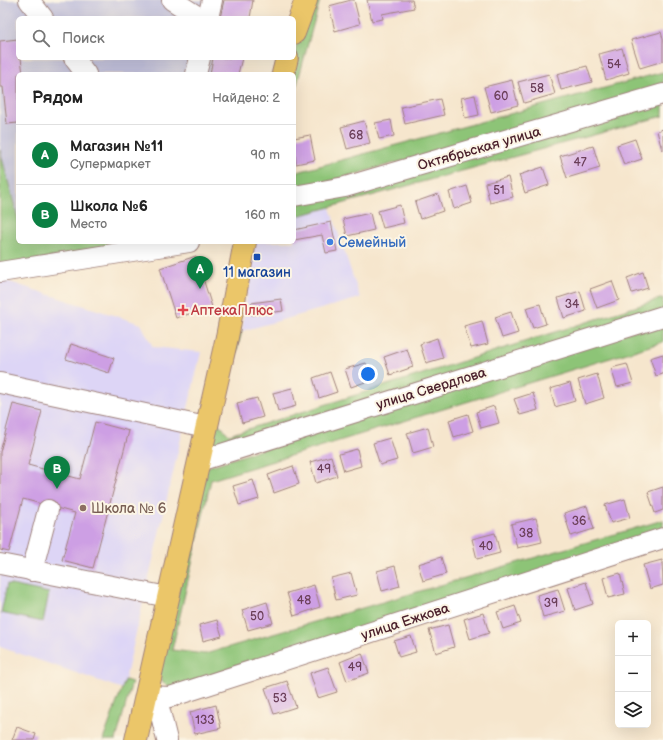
<!DOCTYPE html>
<html lang="ru">
<head>
<meta charset="utf-8">
<style>
  :root { --surface:#fff; --page:#f2f2f2; --text:#222; --muted:#767676; --line:#e0e0e0; --accent:#0b8043 }
  body { margin:0; font-family:"Balsamiq Sans",sans-serif; background:var(--page); color:var(--text) }
  .controls { position:absolute; right:12px; bottom:12px; display:grid; overflow:hidden; border-radius:6px; box-shadow:0 4px 16px #0002 }
  .controls button { width:36px; height:36px; display:grid; place-items:center; padding:0; border:0; border-bottom:1px solid var(--line); background:var(--surface); color:var(--text); font:20px sans-serif }
  .you { position:absolute; left:368px; top:374px; width:14px; height:14px; margin:-10px; border:3px solid #fff; border-radius:50%; background:#1a73e8; box-shadow:0 0 0 6px #1a73e833 }
  .badge { display:grid; place-items:center; width:26px; height:26px; border-radius:50%; background:var(--accent); color:#fff; font-size:13px; font-weight:700 }
  .pin { position:absolute; translate:-50% -33px; filter:drop-shadow(0 1px 2px #0008) }
  .pin::after { content:''; position:absolute; top:21px; width:14px; height:12px; background:inherit; clip-path:polygon(0 0,100% 0,50% 100%) }
  .list { margin:0; padding:0; list-style:none }
  h2 { display:flex; justify-content:space-between; align-items:center; height:52px; margin:0; padding:0 16px; font-size:17px }
  h2 small { font-size:13px; font-weight:400; color:var(--muted) }
  .list li { display:grid; grid-template-columns:26px 1fr auto; gap:12px; align-items:center; box-sizing:border-box; height:60px; padding:0 16px; border-top:1px solid var(--line) }
  .list b { display:block; font-size:15px; white-space:nowrap }
  .list p { margin:0; font-size:13px; white-space:nowrap; color:var(--muted) }
  .list em { font-size:13px; font-style:normal; color:var(--muted) }
  .icon { flex:none; width:22px; height:22px; fill:none; stroke:currentColor; stroke-width:2; stroke-linecap:round; stroke-linejoin:round }
  .map { position:relative; flex:none; width:663px; height:740px; overflow:hidden }
  .search { position:absolute; background:var(--surface); box-shadow:0 4px 16px #0002; left:16px; top:16px; width:280px; height:44px; display:flex; align-items:center; gap:10px; box-sizing:border-box; padding:0 14px; border-radius:6px; color:var(--muted); font-size:15px }
  .panel { position:absolute; background:var(--surface); box-shadow:0 4px 16px #0002; left:16px; top:72px; width:280px; height:172px; border-radius:6px }
  .map>svg:first-child { display:block }
  .built { fill:#ddd5f6 }
  .industrial { fill:#c2c1dc }
  .green { fill:#8dc477; stroke:#6c7251 }
  .building { fill:#cd9fe4 }
  .lines { fill:none; stroke-linecap:round; stroke-linejoin:round }
  .minor-casing { stroke:#a0827c; stroke-width:22 }
  .major-casing { stroke:#a0827c; stroke-width:24 }
  .minor { stroke:#fff; stroke-width:20 }
  .major { stroke:#ebc669; stroke-width:22 }
  .shop-dot { fill:#3f7fe0; stroke:#fcf5e5; stroke-width:1.5 }
  .transit-dot { fill:#1a4fb4; stroke:#fcf5e5; stroke-width:1.5 }
  .health-dot { fill:#e0444e; stroke:#fcf5e5; stroke-width:1.5 }
  .education-dot { fill:#8d6e63; stroke:#fcf5e5; stroke-width:1.5 }
  .labels { text-anchor:middle; stroke-width:4; stroke-linejoin:round; paint-order:stroke }
  .number-label { font-size:12px; fill:#6b3f59 }
  .street-label { font-size:14px; fill:#4a1f2b; stroke:#fcf5e5 }
  .shop-label { font-size:14px; fill:#366cbe; stroke:#fcf5e5; text-anchor:start }
  .transit-label { font-size:14px; fill:#164399; stroke:#fcf5e5 }
  .health-label { font-size:14px; fill:#be3a42; stroke:#fcf5e5; text-anchor:start }
  .education-label { font-size:14px; fill:#785e54; stroke:#fcf5e5; text-anchor:start }
</style>
</head>
<body>
<div class="map">
<svg width="663" height="740" viewBox="0 0 663 740">
  <rect width="100%" height="100%" fill="#fcf5e5"/>
  <filter id="ink" filterUnits="userSpaceOnUse"><feTurbulence type="fractalNoise" baseFrequency=".025" numOctaves="2"/><feDisplacementMap in="SourceGraphic" scale="8" xChannelSelector="R" yChannelSelector="G"/><feConvolveMatrix kernelMatrix="1 2 1 2 8 2 1 2 1" color-interpolation-filters="sRGB"/></filter>
  <filter id="wash" filterUnits="userSpaceOnUse"><feTurbulence type="fractalNoise" baseFrequency=".012" numOctaves="4" result="noise"/><feDisplacementMap in="SourceGraphic" scale="16" xChannelSelector="R" yChannelSelector="G"/><feGaussianBlur stdDeviation="0.9" result="paint"/><feColorMatrix in="noise" values="0 0 0 0 0 0 0 0 0 0 0 0 0 0 0 0 0 1.4 0 .05"/><feComposite in="paint" operator="in"/></filter>
  <g filter="url(#wash)">
    <rect width="100%" height="100%" fill="#f6e6cd"/>
    <g class="built">
      <polygon points="330,208 360,298 242,331 254,242 294,242 294,217"/>
      <polygon points="0,279 141,324 153,347 201,352 123,689 0,647"/>
    </g>
    <polygon class="industrial" points="0,0 253,0 250,18 18,18 18,58 242,58 238,74 18,74 18,219 0,150"/>
    <g class="green">
      <polygon points="313,0 320,0 294,95 294,74 290,74 297,43"/>
      <polygon points="663,72 663,89 294,191 294,173"/>
      <polygon points="663,97 663,116 294,217 294,202"/>
      <polygon points="0,150 18,219 18,242 147,242 0,266"/>
      <polygon points="663,298 663,312 211,451 233,336 242,331 218,423 229,435"/>
      <polygon points="663,321 663,342 211,480 172,650 205,654 663,520 663,533 172,688 163,683 159,675 207,467"/>
      <polygon points="7,584 49,593 43,622 1,613"/>
      <polygon points="125,680 132,682 116,740 103,740"/>
    </g>
    <g id="blocks">
      <g class="building">
        <polygon points="224,0 253,0 250,18 220,18"/>
        <polygon points="351,0 354,0 360,24 335,31 329,6"/>
        <polygon points="367,0 412,0 414,8 382,14 383,19 372,21"/>
        <polygon points="661,32 663,39 663,61 640,68 631,40"/>
        <polygon points="18,39 18,58 21,58 23,74 18,74 18,123 7,124 3,87 0,87 0,41"/>
        <polygon points="622,48 629,73 606,80 599,54"/>
        <polygon points="213,58 242,58 238,74 210,74"/>
        <polygon points="587,66 592,82 561,90 557,74"/>
        <polygon points="549,74 555,94 524,103 518,82"/>
        <polygon points="512,80 518,105 491,112 484,87"/>
        <polygon points="475,95 479,115 465,118 461,98"/>
        <polygon points="440,99 444,115 405,124 401,107"/>
        <polygon points="391,120 394,136 379,139 375,123"/>
        <polygon points="364,121 370,143 347,149 341,127"/>
        <polygon points="663,129 663,150 662,150 657,131"/>
        <polygon points="310,135 315,160 296,164 294,138"/>
        <polygon points="635,139 642,159 624,165 617,145"/>
        <polygon points="593,146 600,168 567,178 560,156"/>
        <polygon points="543,167 549,185 525,193 519,175"/>
        <polygon points="508,177 513,197 490,203 485,183"/>
        <polygon points="467,186 472,203 454,209 449,192"/>
        <polygon points="438,194 443,211 420,219 415,202"/>
        <polygon points="400,205 404,223 383,228 378,211"/>
        <polygon points="370,213 374,230 347,236 343,219"/>
        <polygon points="331,222 337,251 326,253 322,235 294,240 294,230"/>
        <polygon points="196,256 212,307 176,318 160,268"/>
        <polygon points="643,272 648,288 632,293 627,278"/>
        <polygon points="612,281 619,300 597,308 590,289"/>
        <polygon points="580,291 586,311 564,318 558,298"/>
        <polygon points="281,299 283,311 252,315 251,303"/>
        <polygon points="540,304 546,324 533,328 526,308"/>
        <polygon points="511,312 518,333 502,338 495,317"/>
        <polygon points="482,321 488,344 471,348 464,326"/>
        <polygon points="437,338 443,358 426,363 420,344"/>
        <polygon points="71,344 114,358 109,373 66,359"/>
        <polygon points="407,349 413,367 390,375 384,357"/>
        <polygon points="663,354 663,374 656,376 650,358"/>
        <polygon points="366,363 371,380 351,387 345,369"/>
        <polygon points="627,364 633,383 617,387 611,368"/>
        <polygon points="330,372 337,392 319,398 313,378"/>
        <polygon points="597,374 604,398 585,404 578,380"/>
        <polygon points="570,383 575,401 555,407 550,389"/>
        <polygon points="292,388 296,406 278,411 273,393"/>
        <polygon points="533,393 538,410 520,415 514,399"/>
        <polygon points="257,398 263,417 242,423 237,403"/>
        <polygon points="13,404 42,411 28,465 80,479 95,422 129,431 93,568 62,560 75,513 23,499 9,552 0,550 0,452"/>
        <polygon points="494,406 499,423 481,428 476,412"/>
        <polygon points="468,414 473,431 454,437 449,420"/>
        <polygon points="428,427 433,447 413,453 407,433"/>
        <polygon points="390,438 397,460 380,465 373,443"/>
        <polygon points="357,449 361,466 344,471 339,454"/>
        <polygon points="331,456 337,476 316,483 310,462"/>
        <polygon points="293,466 299,484 274,493 268,475"/>
        <polygon points="253,480 259,499 239,505 233,486"/>
        <polygon points="663,487 663,510 655,513 648,492"/>
        <polygon points="625,499 630,518 611,523 605,505"/>
        <polygon points="587,506 594,529 571,536 564,513"/>
        <polygon points="536,518 542,542 517,548 511,524"/>
        <polygon points="495,533 500,553 477,559 472,539"/>
        <polygon points="441,557 446,574 423,581 418,564"/>
        <polygon points="662,560 663,585 650,589 643,565"/>
        <polygon points="395,566 400,586 382,591 377,571"/>
        <polygon points="351,573 357,595 336,600 331,578"/>
        <polygon points="620,573 625,594 608,598 603,578"/>
        <polygon points="586,582 593,604 575,610 568,588"/>
        <polygon points="314,585 320,607 294,616 287,593"/>
        <polygon points="558,589 565,611 543,617 537,595"/>
        <polygon points="267,602 273,623 248,630 242,610"/>
        <polygon points="515,606 521,623 503,629 497,612"/>
        <polygon points="483,613 489,633 470,639 464,619"/>
        <polygon points="217,620 222,636 203,641 199,625"/>
        <polygon points="448,625 454,647 436,653 429,630"/>
        <polygon points="411,636 416,652 399,657 394,641"/>
        <polygon points="362,653 369,673 347,681 340,662"/>
        <polygon points="328,667 337,692 318,698 310,673"/>
        <polygon points="287,681 296,707 274,714 265,688"/>
        <polygon points="216,705 221,728 195,734 190,712"/>
        <polygon points="17,727 36,734 34,740 12,740"/>
      </g>
    </g>
  </g>
  <g filter="url(#ink)">
    <use href="#blocks" fill-opacity="0" stroke="#a0827c" stroke-width="1"/>
    <g class="lines">
      <g class="minor-casing">
        <g id="minor">
          <polyline points="29,0 43,18"/>
          <polyline points="172,0 200,18"/>
          <polyline points="208,18 212,0"/>
          <polyline points="74,58 86,74"/>
          <polyline points="196,74 200,58"/>
          <polyline points="294,196 345,187 663,94"/>
          <polyline points="0,272 189,242"/>
          <polyline points="0,383 206,427"/>
          <polyline points="199,461 663,316"/>
          <polyline points="0,564 168,597"/>
          <polyline points="32,571 48,510"/>
          <polyline points="147,696 170,697 663,538"/>
          <polyline points="147,696 158,703 167,740"/>
        </g>
      </g>
      <g class="major-casing">
        <g id="major">
          <polyline points="294,33 306,0"/>
          <polyline points="283,74 287,58"/>
          <polyline points="136,740 227,337 245,242"/>
        </g>
      </g>
      <use href="#minor" class="minor"/>
      <use href="#major" class="major"/>
    </g>
  </g>
  <circle class="shop-dot" cx="330" cy="242" r="4"/>
  <rect class="transit-dot" x="253" y="253" width="8" height="8" rx="2"/>
  <path class="health-dot" d="M181 304h4v4h4v4h-4v4h-4v-4h-4v-4h4z"/>
  <circle class="education-dot" cx="83" cy="508" r="4"/>
  <g class="labels">
    <g class="number-label">
      <text x="614" y="68">54</text>
      <text x="537" y="92">58</text>
      <text x="501" y="100">60</text>
      <text x="356" y="139">68</text>
      <text x="580" y="166">47</text>
      <text x="499" y="194">51</text>
      <text x="572" y="308">34</text>
      <text x="324" y="473">49</text>
      <text x="579" y="525">36</text>
      <text x="526" y="537">38</text>
      <text x="486" y="550">40</text>
      <text x="304" y="604">48</text>
      <text x="551" y="607">39</text>
      <text x="257" y="620">50</text>
      <text x="355" y="671">49</text>
      <text x="280" y="702">53</text>
      <text x="205" y="724">133</text>
    </g>
    <g class="street-label">
      <text transform="translate(479 148) rotate(-16)" y="5">Октябрьская улица</text>
      <text transform="translate(431 388) rotate(-17)" y="5">улица Свердлова</text>
      <text transform="translate(405 621) rotate(-18)" y="5">улица Ежкова</text>
    </g>
    <g class="shop-label">
      <text x="338" y="247">Семейный</text>
    </g>
    <g class="transit-label">
      <text x="257" y="277">11 магазин</text>
    </g>
    <g class="health-label">
      <text x="191" y="315">АптекаПлюс</text>
    </g>
    <g class="education-label">
      <text x="91" y="513">Школа № 6</text>
    </g>
  </g>
</svg>
<div class="controls">
<button>+</button>
<button>−</button>
<button><svg class="icon" aria-label="layers" viewBox="0 0 24 24"><path d="M12 4l9 5-9 5-9-5zM3 14l9 5 9-5"/></svg></button>
</div>
<div class="you"></div>
<div class="pin badge" style="left:200px;top:289px">A</div>
<div class="pin badge" style="left:57px;top:489px">B</div>
<div class="search"><svg class="icon" aria-label="search" viewBox="0 0 24 24"><circle cx="10" cy="10" r="6"/><path d="M15 15l6 6"/></svg>Поиск</div>
<section class="panel">
<h2>Рядом<small>Найдено: 2</small></h2>
<ul class="list">
<li><span class="badge">A</span><div><b>Магазин №11</b><p>Супермаркет</p></div><em>90 m</em></li>
<li><span class="badge">B</span><div><b>Школа №6</b><p>Место</p></div><em>160 m</em></li>
</ul>
</section>
</div>
</body>
</html>
